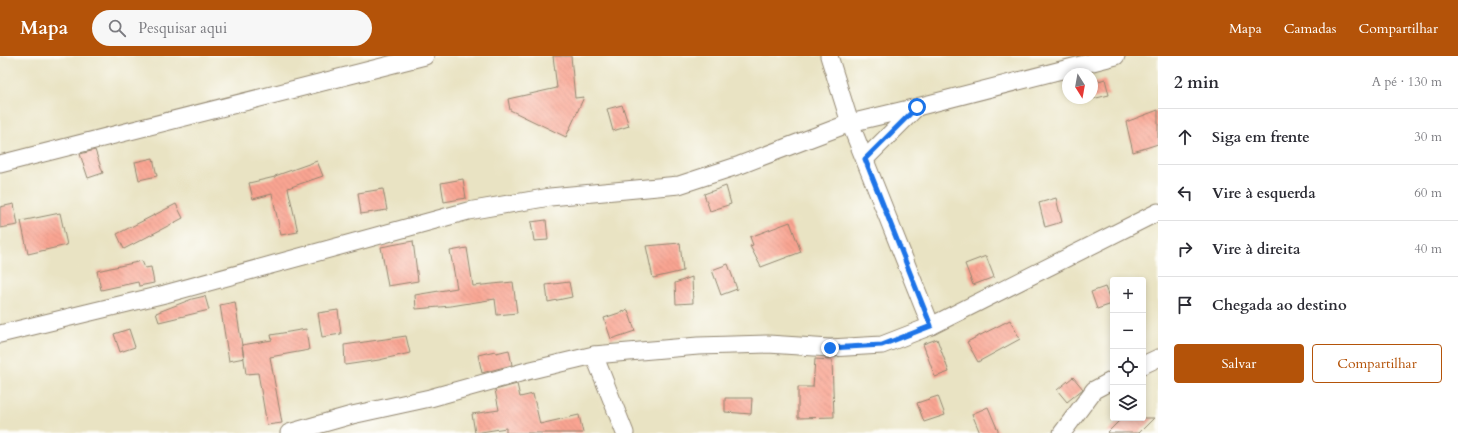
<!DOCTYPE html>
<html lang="pt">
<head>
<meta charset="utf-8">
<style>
  :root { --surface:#fff; --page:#f7f7f7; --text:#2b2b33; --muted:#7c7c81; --line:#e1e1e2; --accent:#b45309 }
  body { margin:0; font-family:Cardo,serif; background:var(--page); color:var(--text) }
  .controls { position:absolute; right:12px; bottom:12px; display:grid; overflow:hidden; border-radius:4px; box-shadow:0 2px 6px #0003 }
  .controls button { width:36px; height:36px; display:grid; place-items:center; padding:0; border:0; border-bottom:1px solid var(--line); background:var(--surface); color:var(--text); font:20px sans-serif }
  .compass { position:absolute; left:1062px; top:12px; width:36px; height:36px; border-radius:50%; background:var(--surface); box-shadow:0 2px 6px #0003; rotate:169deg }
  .stop { position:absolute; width:12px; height:12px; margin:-9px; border:3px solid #1a73e8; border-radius:50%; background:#fff }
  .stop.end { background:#1a73e8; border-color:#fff; box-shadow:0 1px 4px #0008 }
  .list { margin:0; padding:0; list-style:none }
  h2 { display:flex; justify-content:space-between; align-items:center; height:52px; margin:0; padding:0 16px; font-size:17px }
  h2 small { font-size:13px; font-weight:400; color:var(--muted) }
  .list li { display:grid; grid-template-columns:26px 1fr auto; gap:12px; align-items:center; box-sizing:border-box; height:56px; padding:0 16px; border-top:1px solid var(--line) }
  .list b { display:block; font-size:15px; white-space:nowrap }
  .list em { font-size:13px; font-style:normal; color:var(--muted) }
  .actions { display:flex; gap:8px; padding:12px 16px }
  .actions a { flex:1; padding:9px 0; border:1px solid var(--accent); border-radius:4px; text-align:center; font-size:14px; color:var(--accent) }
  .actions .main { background:var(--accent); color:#fff }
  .icon { flex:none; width:22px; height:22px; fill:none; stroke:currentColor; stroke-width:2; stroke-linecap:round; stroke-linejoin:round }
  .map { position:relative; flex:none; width:1158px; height:377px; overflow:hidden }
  header { display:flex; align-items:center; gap:24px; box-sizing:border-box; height:56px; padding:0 20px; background:var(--accent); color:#fff }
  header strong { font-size:19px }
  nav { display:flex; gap:22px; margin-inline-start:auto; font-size:14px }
  .search { width:280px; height:36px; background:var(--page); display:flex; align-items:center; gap:10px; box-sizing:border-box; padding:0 14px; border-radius:22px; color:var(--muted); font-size:15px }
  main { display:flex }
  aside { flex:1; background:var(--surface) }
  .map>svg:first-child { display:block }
  .building { fill:url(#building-back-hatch) }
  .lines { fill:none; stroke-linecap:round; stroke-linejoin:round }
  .minor-casing { stroke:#928670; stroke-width:19 }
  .minor { stroke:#fff; stroke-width:17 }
  .route { stroke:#1a73e8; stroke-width:5 }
</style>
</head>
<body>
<header>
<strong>Mapa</strong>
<div class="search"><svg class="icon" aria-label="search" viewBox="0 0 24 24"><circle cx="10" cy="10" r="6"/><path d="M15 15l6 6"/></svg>Pesquisar aqui</div>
<nav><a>Mapa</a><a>Camadas</a><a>Compartilhar</a></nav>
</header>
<main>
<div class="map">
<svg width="1158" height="377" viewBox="0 0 1158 377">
  <defs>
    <pattern id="building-back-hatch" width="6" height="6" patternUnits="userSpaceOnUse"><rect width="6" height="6" fill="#f9a492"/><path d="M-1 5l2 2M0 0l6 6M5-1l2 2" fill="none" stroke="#d68d7d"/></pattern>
  </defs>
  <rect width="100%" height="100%" fill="#fdfcf7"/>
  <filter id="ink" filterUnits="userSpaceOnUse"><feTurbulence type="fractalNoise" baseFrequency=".025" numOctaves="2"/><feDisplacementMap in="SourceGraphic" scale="8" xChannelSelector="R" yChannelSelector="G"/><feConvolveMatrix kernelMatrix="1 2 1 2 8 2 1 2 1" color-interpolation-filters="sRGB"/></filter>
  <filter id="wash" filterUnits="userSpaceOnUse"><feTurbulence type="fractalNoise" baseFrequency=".012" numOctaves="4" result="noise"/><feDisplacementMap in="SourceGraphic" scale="16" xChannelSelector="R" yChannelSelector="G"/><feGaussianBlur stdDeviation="0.9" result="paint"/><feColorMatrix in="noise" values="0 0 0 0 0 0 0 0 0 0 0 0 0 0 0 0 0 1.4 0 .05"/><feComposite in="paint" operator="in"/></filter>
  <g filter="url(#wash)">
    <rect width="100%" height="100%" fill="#e9e3c3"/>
    <g id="blocks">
      <g class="building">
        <polygon points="553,0 571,0 575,42 584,41 566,81 510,54 508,43 557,32"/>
        <polygon points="1105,23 1109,39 1092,43 1092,27"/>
        <polygon points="622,49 629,70 613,75 607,53"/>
        <polygon points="1158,54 1158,88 1133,96 1126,66"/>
        <polygon points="95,94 103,117 88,122 80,98"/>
        <polygon points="153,102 157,120 139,124 135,106"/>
        <polygon points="317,105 323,120 288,132 298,176 281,179 272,138 253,143 249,127 275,121 275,120"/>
        <polygon points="463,123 466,142 444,146 441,127"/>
        <polygon points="726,130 731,148 710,155 704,138"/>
        <polygon points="383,133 387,154 361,158 358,137"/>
        <polygon points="1056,142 1062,166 1045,171 1039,147"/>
        <polygon points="14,148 18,169 0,172 0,151"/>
        <polygon points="176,148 183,162 124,193 117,178"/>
        <polygon points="60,157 67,189 28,198 21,165"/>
        <polygon points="546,164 548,184 534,185 531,166"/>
        <polygon points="790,166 801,196 761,211 750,190 753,189 750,181"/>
        <polygon points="413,185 418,225 388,230 381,191"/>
        <polygon points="680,187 683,215 653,222 646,190"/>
        <polygon points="467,192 473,230 513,226 517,257 497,259 495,243 451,250 416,253 415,239 457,232 450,195"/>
        <polygon points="986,200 994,221 973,229 965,208"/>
        <polygon points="142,205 145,212 151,211 154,227 139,230 138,226 101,234 97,215"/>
        <polygon points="728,208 737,233 721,239 712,214"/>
        <polygon points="692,221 693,247 676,248 675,227"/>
        <polygon points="569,226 572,241 548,246 546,229"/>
        <polygon points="1105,231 1112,248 1097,253 1091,236"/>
        <polygon points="205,240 209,254 159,266 156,257 192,243"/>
        <polygon points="235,246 244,302 229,305 220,249"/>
        <polygon points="338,254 341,278 322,281 318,257"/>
        <polygon points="628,254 635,275 611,283 604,262"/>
        <polygon points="1010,264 1020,283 978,306 967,286"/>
        <polygon points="129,273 135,291 120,296 114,278"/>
        <polygon points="306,273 309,294 270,301 282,367 267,369 258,317 246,318 242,289 272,284 271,279"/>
        <polygon points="406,280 410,297 379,304 345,309 344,289"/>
        <polygon points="937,283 949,316 935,321 923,288"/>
        <polygon points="509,294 512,309 482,317 478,299 495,295 496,297"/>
        <polygon points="815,303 832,304 834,361 798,362 798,331 813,331"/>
        <polygon points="1073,321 1083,333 1067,346 1057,334"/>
        <polygon points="517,328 520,341 533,338 540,368 579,359 583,377 506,377 506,372 475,377 472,358 499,354 495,334"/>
        <polygon points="938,340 945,359 924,366 917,347"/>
        <polygon points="725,342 752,342 751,358 725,356"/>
        <polygon points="988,351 999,377 980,377 972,358"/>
        <polygon points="1122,362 1154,362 1139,377 1107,377"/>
      </g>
    </g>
  </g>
  <g filter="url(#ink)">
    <use href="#blocks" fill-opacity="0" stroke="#928670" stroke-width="1"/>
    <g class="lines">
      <g class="minor-casing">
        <g id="minor">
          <polyline points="829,0 850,67 931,270"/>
          <polyline points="865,103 917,51"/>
          <polyline points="0,108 425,0"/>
          <polyline points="0,278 165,238 468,155 550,141 679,129 740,109 850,67 917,51 1116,0"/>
          <polyline points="594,299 625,377"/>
          <polyline points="1143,309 1158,302"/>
          <polyline points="289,377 352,359 430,342 527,315 594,299 698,290 768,288 830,292 882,289 931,270 1158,156"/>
          <polyline points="1062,377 1094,334 1113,324"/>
        </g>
      </g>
      <use href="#minor" class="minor"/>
    </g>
  </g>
  <g class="lines" filter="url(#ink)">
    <polyline class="route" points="830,292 882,289 931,270 865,103 917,51"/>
  </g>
</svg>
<div class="controls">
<button>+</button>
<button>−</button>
<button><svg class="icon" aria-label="locate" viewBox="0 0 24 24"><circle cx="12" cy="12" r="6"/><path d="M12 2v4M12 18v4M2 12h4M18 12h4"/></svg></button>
<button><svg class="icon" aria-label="layers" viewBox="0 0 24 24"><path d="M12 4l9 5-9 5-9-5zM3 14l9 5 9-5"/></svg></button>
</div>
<svg class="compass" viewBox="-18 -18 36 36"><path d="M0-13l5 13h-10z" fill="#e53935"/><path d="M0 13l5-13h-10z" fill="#7c7c81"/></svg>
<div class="stop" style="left:917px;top:51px"></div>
<div class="stop end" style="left:830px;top:292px"></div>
</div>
<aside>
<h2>2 min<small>A pé · 130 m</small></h2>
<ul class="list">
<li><svg class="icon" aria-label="ahead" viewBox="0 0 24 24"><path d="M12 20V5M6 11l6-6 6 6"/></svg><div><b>Siga em frente</b></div><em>30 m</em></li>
<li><svg class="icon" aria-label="left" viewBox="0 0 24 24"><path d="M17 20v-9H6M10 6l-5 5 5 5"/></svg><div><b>Vire à esquerda</b></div><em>60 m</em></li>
<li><svg class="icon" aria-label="right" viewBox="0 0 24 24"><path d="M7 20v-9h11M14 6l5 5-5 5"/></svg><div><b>Vire à direita</b></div><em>40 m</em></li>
<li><svg class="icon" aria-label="arrive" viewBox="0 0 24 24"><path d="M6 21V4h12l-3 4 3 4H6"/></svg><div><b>Chegada ao destino</b></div></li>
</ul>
<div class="actions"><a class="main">Salvar</a><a>Compartilhar</a></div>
</aside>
</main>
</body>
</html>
